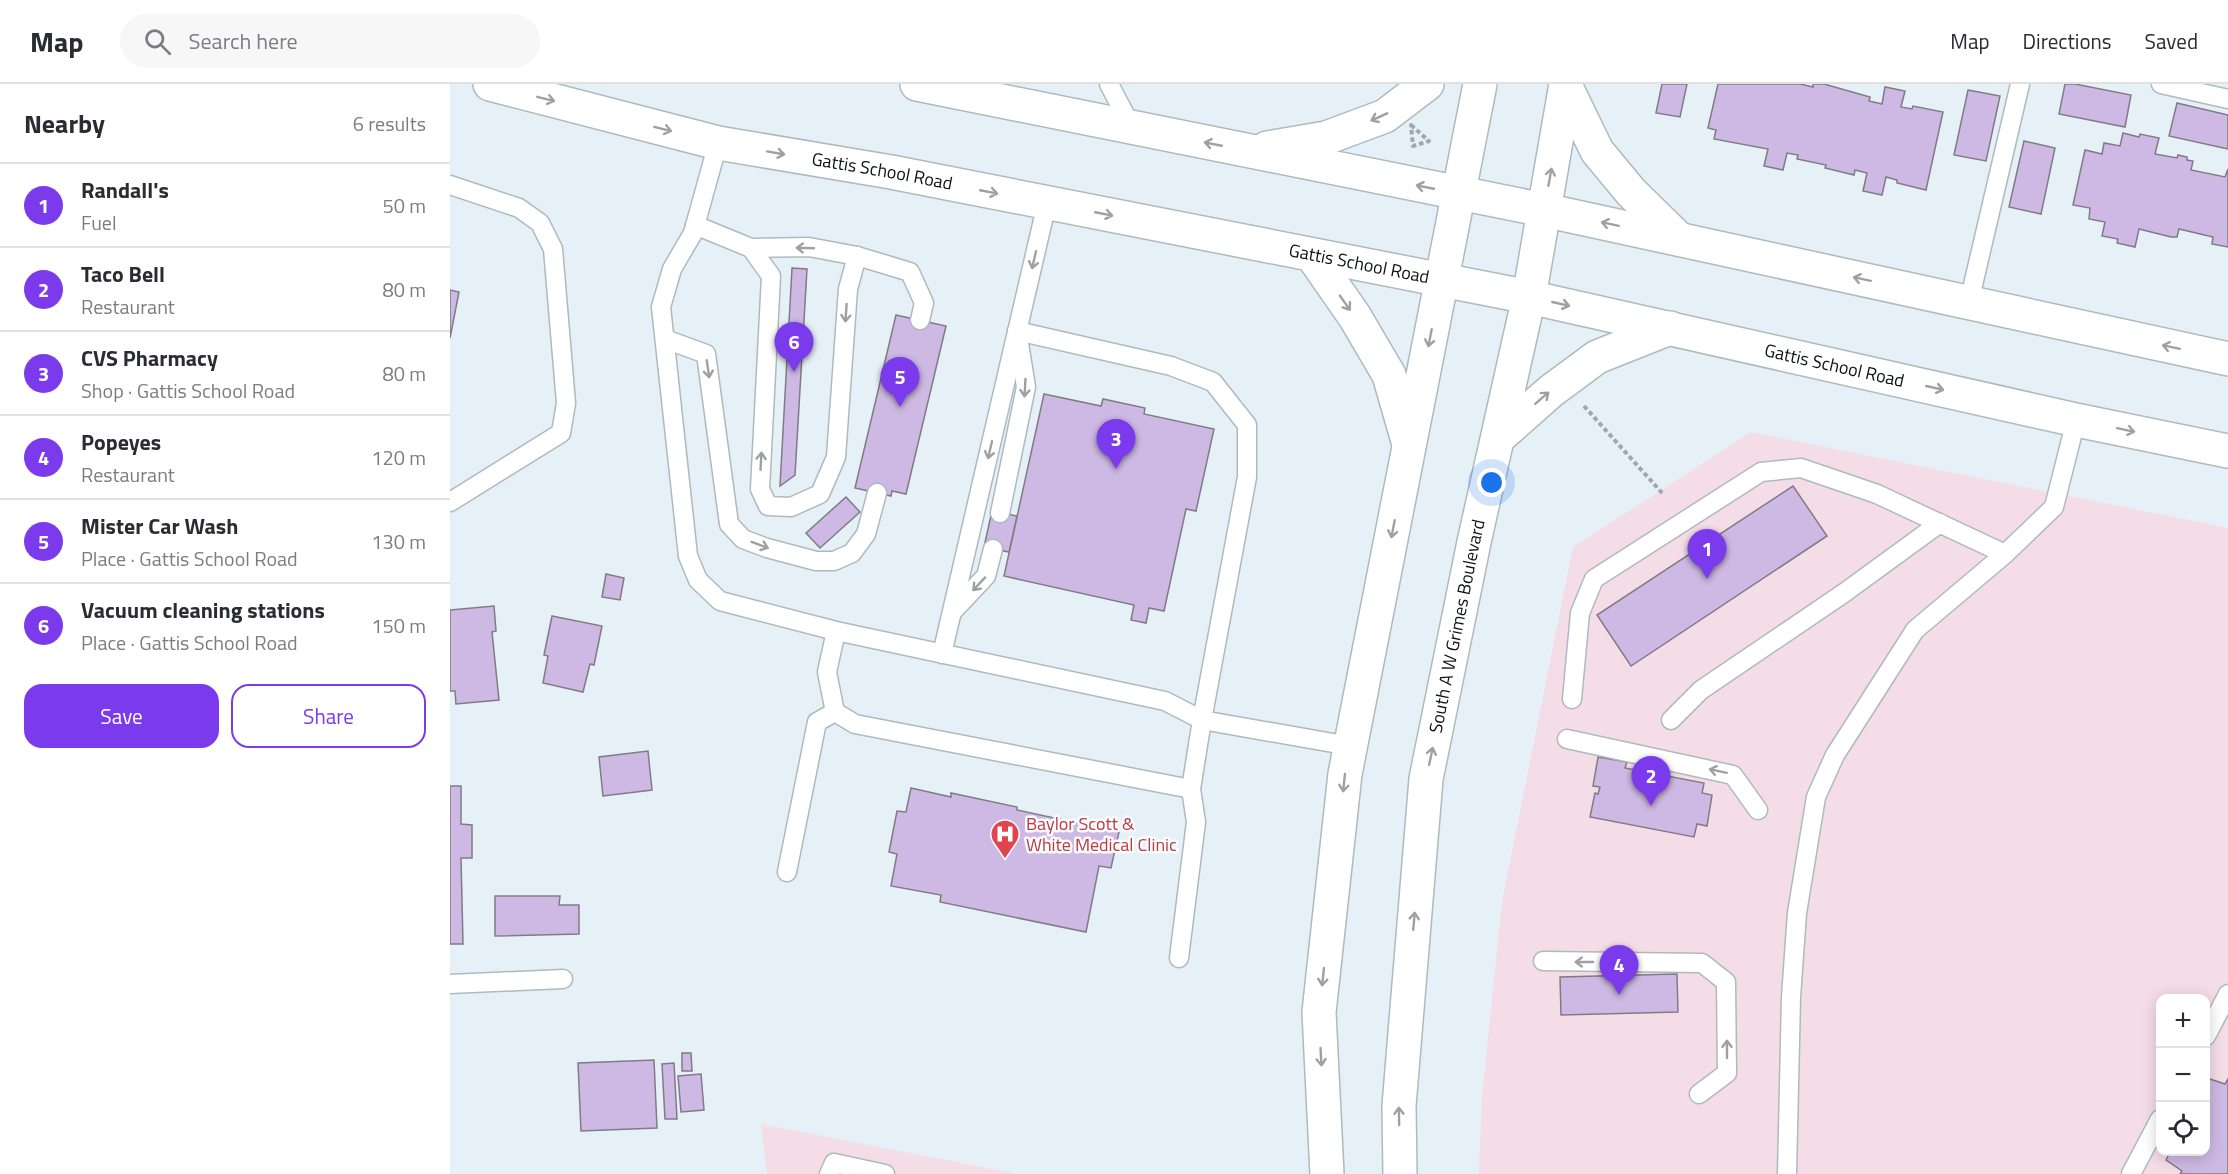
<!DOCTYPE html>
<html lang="en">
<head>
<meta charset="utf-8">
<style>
  :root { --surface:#fff; --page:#f7f7f7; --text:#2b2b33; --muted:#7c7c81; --line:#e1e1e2; --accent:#7c3aed }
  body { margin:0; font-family:"Titillium Web",sans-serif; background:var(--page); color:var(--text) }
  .controls { position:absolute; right:18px; bottom:18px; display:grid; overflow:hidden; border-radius:12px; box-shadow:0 3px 15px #0003 }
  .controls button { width:54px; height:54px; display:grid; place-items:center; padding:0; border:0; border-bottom:2px solid var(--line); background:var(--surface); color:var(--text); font:30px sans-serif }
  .you { position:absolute; left:1042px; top:399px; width:21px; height:21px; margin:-15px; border:4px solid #fff; border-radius:50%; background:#1a73e8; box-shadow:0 0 0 9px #1a73e833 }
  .badge { display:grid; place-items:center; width:39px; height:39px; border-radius:50%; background:var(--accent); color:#fff; font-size:20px; font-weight:700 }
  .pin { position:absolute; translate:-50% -50px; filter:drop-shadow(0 2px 3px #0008) }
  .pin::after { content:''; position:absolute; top:32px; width:21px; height:18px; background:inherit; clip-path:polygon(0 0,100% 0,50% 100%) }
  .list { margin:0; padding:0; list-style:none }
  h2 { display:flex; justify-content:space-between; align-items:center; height:78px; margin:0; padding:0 24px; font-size:26px }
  h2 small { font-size:20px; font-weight:400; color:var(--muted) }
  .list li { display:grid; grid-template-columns:39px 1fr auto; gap:18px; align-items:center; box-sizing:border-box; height:84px; padding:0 24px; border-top:2px solid var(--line) }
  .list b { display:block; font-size:22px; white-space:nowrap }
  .list p { margin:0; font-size:20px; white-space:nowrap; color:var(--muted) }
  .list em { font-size:20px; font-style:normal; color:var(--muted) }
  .actions { display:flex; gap:12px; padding:18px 24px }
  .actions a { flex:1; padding:14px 0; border:2px solid var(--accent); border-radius:18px; text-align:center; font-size:21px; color:var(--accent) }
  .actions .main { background:var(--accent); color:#fff }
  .icon { flex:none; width:33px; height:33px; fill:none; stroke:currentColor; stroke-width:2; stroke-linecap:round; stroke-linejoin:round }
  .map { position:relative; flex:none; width:1778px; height:1090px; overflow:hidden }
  header { display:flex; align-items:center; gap:36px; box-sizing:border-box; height:84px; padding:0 30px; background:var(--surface); border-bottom:2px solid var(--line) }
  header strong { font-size:28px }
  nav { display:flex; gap:33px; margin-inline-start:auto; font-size:21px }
  .search { width:420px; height:54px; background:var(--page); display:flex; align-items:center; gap:15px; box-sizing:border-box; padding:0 21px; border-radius:33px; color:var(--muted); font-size:22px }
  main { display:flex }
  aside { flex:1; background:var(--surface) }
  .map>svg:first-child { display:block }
  .commercial { fill:#f5dde7; fill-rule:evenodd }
  .building { fill:#ceb9e4; stroke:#807b85; stroke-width:1.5 }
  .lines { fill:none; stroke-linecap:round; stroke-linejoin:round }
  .lane-casing { stroke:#afb9c0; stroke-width:21 }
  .secondary-casing { stroke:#afb9c0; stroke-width:36 }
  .path { stroke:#a0a8ae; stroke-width:4; stroke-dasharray:4.5 3; stroke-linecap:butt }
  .lane { stroke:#fff; stroke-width:18 }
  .secondary { stroke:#fff; stroke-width:33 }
  .oneway { stroke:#9fa0a1 }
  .labels { text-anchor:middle; stroke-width:5; stroke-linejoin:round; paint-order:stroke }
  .street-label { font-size:18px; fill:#0f1215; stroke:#fafcfd }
  .health-label { font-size:18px; fill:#be3a42; stroke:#fafcfd; text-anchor:start }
</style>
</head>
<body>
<header>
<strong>Map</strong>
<div class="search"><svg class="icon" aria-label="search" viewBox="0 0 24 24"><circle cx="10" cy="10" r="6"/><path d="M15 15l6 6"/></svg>Search here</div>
<nav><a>Map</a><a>Directions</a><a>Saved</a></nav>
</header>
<main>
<aside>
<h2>Nearby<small>6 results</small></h2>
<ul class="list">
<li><span class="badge">1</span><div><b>Randall's</b><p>Fuel</p></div><em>50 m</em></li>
<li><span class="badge">2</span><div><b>Taco Bell</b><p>Restaurant</p></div><em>80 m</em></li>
<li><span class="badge">3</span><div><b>CVS Pharmacy</b><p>Shop · Gattis School Road</p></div><em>80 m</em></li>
<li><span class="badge">4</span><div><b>Popeyes</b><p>Restaurant</p></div><em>120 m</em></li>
<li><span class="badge">5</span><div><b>Mister Car Wash</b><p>Place · Gattis School Road</p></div><em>130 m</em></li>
<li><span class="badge">6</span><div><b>Vacuum cleaning stations</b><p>Place · Gattis School Road</p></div><em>150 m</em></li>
</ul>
<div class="actions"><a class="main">Save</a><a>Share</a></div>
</aside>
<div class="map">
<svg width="1778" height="1090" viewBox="0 0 1778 1090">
  <rect width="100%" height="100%" fill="#e6f0f7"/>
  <g class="commercial">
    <path d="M1301,348L1778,444V1090H1029L1032,1013L1052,818L1123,463ZM1710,914H1756V1068H1710Z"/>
    <polygon points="311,1040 568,1090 317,1090"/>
  </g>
  <g class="building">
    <polygon points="1212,0 1237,0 1230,33 1206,29"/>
    <polygon points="1268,0 1350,0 1363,3 1363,0 1374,0 1420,13 1419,17 1432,20 1435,3 1455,7 1451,23 1462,25 1463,22 1493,28 1476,106 1447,99 1447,96 1436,93 1432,111 1413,107 1417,89 1405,86 1404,91 1375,84 1376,81 1347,75 1348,71 1337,69 1333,86 1314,82 1318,65 1264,55 1266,46 1258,44"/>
    <polygon points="1615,0 1625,0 1681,11 1675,43 1609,30"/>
    <polygon points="1518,6 1550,12 1536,77 1504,71"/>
    <polygon points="1727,19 1778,31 1778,65 1719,52"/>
    <polygon points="1673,49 1689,53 1690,50 1709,54 1705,70 1727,74 1728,71 1737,73 1737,76 1743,77 1741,86 1775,93 1778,85 1778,163 1762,160 1763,153 1729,145 1727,153 1721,153 1689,145 1685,163 1667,159 1668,155 1652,152 1655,138 1639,135 1640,124 1623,121 1635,66 1652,70 1654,59 1670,62"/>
    <polygon points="1574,57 1605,64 1591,130 1559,123"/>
    <polygon points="342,184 357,185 345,391 330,402"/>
    <polygon points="0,206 9,208 0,254"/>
    <polygon points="446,231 496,242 456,410 442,407 441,412 405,404"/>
    <polygon points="594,310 651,322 653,315 695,324 694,330 764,345 746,427 736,425 714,527 699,524 696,539 681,536 684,521 554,492"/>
    <polygon points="1343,402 1377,452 1181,582 1147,531"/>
    <polygon points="396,413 410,428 370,464 356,449"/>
    <polygon points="542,427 567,432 559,468 534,463"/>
    <polygon points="156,490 174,494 170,516 152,513"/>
    <polygon points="44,522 46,547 42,548 49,616 6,620 5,607 0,607 0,526"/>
    <polygon points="102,532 152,542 144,581 140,580 133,608 93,599 98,572 94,571"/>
    <polygon points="198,667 202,706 153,712 149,673"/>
    <polygon points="1148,673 1177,678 1175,684 1254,699 1252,709 1262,711 1257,742 1247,740 1244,753 1140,733 1145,709 1148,710 1150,703 1143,702"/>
    <polygon points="0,702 11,702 11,740 22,741 22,774 11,774 13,860 0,860"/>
    <polygon points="461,704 501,713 501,709 567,723 567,726 669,748 661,784 649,782 636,848 490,818 491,811 441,802 447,770 439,768 447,727 456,728"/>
    <polygon points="45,812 110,812 109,821 129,821 129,850 45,852"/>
    <polygon points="1227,890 1228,928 1111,931 1110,893"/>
    <polygon points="232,969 241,969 242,987 232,987"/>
    <polygon points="204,976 207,1044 131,1047 128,979"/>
    <polygon points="224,979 227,1035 215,1035 212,980"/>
    <polygon points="251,990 254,1026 231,1028 228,992"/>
    <polygon points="1757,994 1775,1000 1778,995 1778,1090 1730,1090 1732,1087 1716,1076 1720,1068 1756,1068 1756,997"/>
  </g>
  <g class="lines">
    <g class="lane-casing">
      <g id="lane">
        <polyline points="659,0 682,44"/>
        <polyline points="1711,0 1778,15"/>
        <polyline points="268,59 243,149 222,185 211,223 238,472 248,496 270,517 386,547 715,617 752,636 900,662"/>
        <polyline points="0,101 69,124 90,139 103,165 116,319 111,349 0,418"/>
        <polyline points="245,141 301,164 359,163 407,172 460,188 474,219 470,236"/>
        <polyline points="301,164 321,192 310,405 318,422 341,423 370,410 386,373 398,205 407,172"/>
        <polyline points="1519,218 1570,0"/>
        <polyline points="215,255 256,270 279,440 293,455 317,464 366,477 384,477 402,469 416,450 427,409"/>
        <polyline points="550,429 576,303 567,247 721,282 763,298 797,341 797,393 752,636 741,705 746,738 729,874"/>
        <polyline points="503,527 536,492 543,465"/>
        <polyline points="386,547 377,588 385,628 405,640 741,705"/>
        <polyline points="492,570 597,119"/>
        <polyline points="1122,615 1130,529 1144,495 1311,388 1351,384 1427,410 1555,470"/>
        <polyline points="1221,636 1251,606 1394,509 1490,439"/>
        <polyline points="1117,655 1283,691 1308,726"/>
        <polyline points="337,788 367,638 385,628"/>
        <polyline points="1093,877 1252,879 1276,898 1277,989 1249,1010"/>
        <polyline points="0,900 113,895"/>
        <polyline points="1756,952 1778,910"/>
        <polyline points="379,1090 384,1079 435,1090"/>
        <polyline points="1337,1090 1341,913 1347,829 1366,713 1385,671 1465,546 1555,470 1604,423 1626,336"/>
        <polyline points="1681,1090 1710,1035"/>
      </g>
    </g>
    <g class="secondary-casing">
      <g id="secondary">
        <path id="s1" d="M40,0L268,59L441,88L1079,213L1626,336L1778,367"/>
        <polyline points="467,0 1094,126 1778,275"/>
        <polyline points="1116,3 1147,67 1181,108 1229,155"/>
        <polyline points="817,64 876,54 935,32 977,0"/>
        <polyline points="862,171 905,233 939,291 958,357"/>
        <polyline points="1049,353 1101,307 1147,273 1220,244"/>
        <polyline points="877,1090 869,928 895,690 1030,0"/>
        <path id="s2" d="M950,1090L949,1022L976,695L1024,458L1079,213L1116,0"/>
      </g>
    </g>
    <g class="path">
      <polygon points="961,41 979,57 963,62"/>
      <polyline points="1134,322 1213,410"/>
    </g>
    <use href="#lane" class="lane"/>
    <use href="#secondary" class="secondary"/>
  </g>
  <defs><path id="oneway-shaft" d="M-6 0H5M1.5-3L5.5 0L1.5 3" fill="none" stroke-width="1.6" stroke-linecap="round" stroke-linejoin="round" transform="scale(1.5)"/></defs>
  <g class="oneway">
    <use href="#oneway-shaft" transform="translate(96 15) rotate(14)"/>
    <use href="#oneway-shaft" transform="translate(929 33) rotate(156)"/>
    <use href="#oneway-shaft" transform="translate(213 45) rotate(14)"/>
    <use href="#oneway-shaft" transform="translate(763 60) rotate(-169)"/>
    <use href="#oneway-shaft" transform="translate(326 69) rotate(10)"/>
    <use href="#oneway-shaft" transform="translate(1100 93) rotate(-80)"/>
    <use href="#oneway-shaft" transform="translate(975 103) rotate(-169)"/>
    <use href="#oneway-shaft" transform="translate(539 108) rotate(11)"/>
    <use href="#oneway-shaft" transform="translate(654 130) rotate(11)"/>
    <use href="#oneway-shaft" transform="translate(1160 140) rotate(-168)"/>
    <use href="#oneway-shaft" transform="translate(355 164) rotate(-178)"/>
    <use href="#oneway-shaft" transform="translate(584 176) rotate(103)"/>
    <use href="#oneway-shaft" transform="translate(1412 195) rotate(-168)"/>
    <use href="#oneway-shaft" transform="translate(895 219) rotate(55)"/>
    <use href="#oneway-shaft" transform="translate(1111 220) rotate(13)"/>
    <use href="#oneway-shaft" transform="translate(396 229) rotate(94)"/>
    <use href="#oneway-shaft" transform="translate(980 254) rotate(101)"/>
    <use href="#oneway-shaft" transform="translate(1721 263) rotate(-168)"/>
    <use href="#oneway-shaft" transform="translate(258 285) rotate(82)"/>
    <use href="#oneway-shaft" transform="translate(575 304) rotate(93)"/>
    <use href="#oneway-shaft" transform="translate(1485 304) rotate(13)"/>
    <use href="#oneway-shaft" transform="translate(1092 314) rotate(-41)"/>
    <use href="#oneway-shaft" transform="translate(1676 346) rotate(12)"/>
    <use href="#oneway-shaft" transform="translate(540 366) rotate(103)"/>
    <use href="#oneway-shaft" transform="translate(311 377) rotate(-87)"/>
    <use href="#oneway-shaft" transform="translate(943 445) rotate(101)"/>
    <use href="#oneway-shaft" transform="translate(310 461) rotate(21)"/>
    <use href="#oneway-shaft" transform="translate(529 500) rotate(133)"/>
    <use href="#oneway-shaft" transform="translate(981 672) rotate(-78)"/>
    <use href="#oneway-shaft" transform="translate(1268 687) rotate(-168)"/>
    <use href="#oneway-shaft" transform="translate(894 699) rotate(96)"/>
    <use href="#oneway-shaft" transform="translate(964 837) rotate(-85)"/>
    <use href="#oneway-shaft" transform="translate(1134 878) rotate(-180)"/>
    <use href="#oneway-shaft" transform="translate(873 893) rotate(96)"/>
    <use href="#oneway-shaft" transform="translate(1277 965) rotate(-90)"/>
    <use href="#oneway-shaft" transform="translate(871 973) rotate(87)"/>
    <use href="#oneway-shaft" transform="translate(949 1032) rotate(-91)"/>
  </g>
  <defs>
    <g id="hospital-pin" transform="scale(1.5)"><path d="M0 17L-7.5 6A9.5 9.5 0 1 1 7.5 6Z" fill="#e0444e" stroke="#fafcfd"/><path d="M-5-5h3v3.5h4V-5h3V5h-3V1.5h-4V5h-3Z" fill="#fff"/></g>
  </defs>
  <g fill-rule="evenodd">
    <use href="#hospital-pin" x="555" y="750"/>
  </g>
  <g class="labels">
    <g class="street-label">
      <text dy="6" stroke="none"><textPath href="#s1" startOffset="402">Gattis School Road</textPath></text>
      <text dy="6" stroke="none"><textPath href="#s1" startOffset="888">Gattis School Road</textPath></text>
      <text dy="6" stroke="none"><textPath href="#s1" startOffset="1374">Gattis School Road</textPath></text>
      <text dy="6" stroke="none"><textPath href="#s2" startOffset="552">South A W Grimes Boulevard</textPath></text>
    </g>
    <g class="health-label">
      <text x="576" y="746">Baylor Scott &amp;<tspan x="576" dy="21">White Medical Clinic</tspan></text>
    </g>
  </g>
</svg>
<div class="controls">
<button>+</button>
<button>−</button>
<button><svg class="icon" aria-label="locate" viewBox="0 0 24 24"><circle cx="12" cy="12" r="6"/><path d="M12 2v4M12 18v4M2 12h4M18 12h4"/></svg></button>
</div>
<div class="you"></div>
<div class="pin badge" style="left:1257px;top:495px">1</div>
<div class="pin badge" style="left:1201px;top:722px">2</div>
<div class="pin badge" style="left:666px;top:385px">3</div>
<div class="pin badge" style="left:1169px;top:911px">4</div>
<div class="pin badge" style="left:450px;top:323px">5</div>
<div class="pin badge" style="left:344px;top:288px">6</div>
</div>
</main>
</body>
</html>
